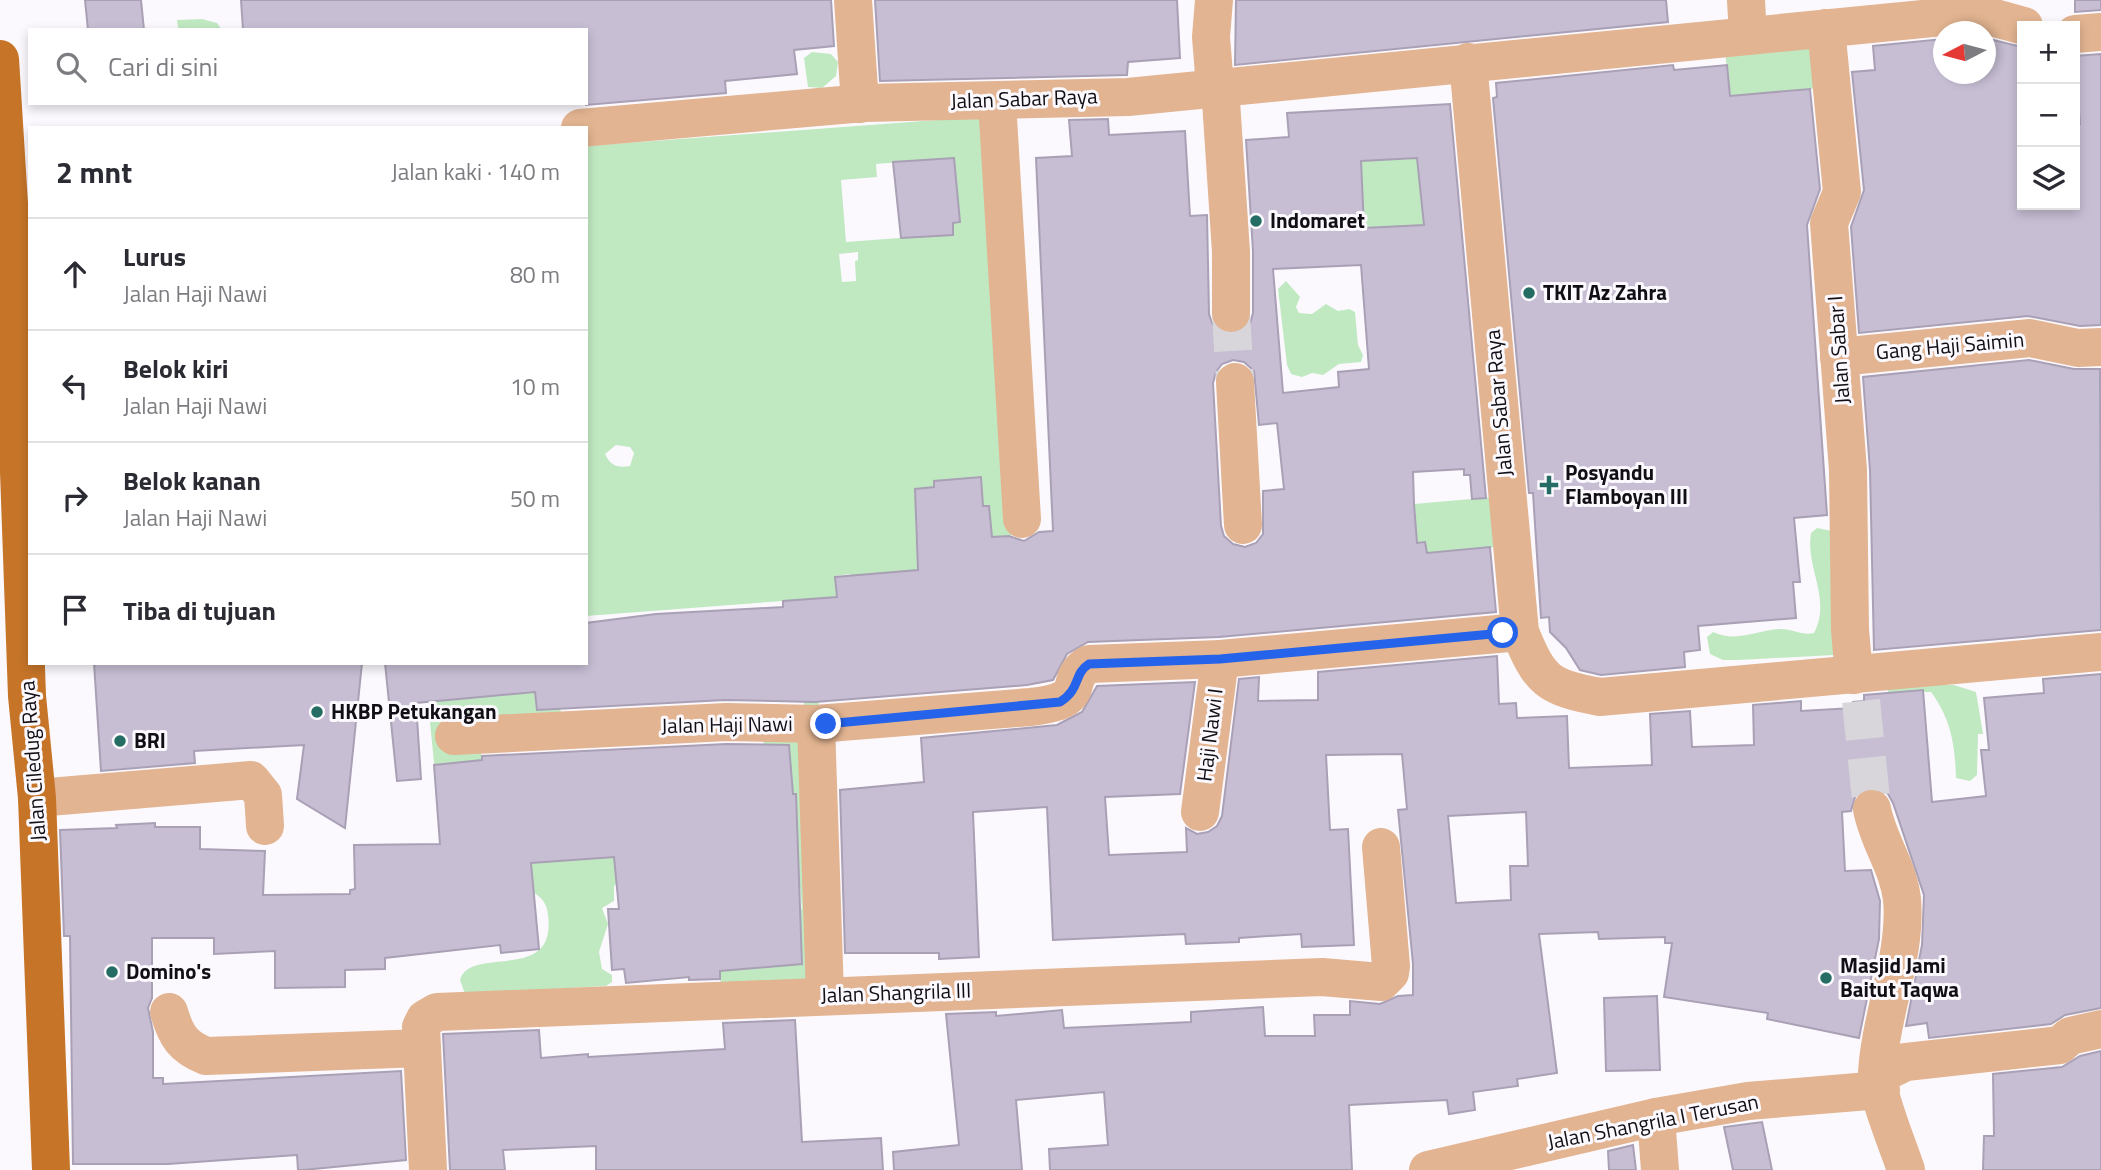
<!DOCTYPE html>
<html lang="id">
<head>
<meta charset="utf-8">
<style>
  :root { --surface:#fff; --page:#f2f2f3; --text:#2b2b33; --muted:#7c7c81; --line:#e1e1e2 }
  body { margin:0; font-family:"Titillium Web",sans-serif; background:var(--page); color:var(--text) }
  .controls { position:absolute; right:21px; top:21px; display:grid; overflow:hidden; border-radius:0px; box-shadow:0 4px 10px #0003 }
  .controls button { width:63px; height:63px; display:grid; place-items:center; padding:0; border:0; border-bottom:2px solid var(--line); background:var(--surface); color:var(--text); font:35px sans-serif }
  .compass { position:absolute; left:1933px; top:21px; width:63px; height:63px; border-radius:50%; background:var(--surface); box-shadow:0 4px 10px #0003; rotate:264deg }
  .stop { position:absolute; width:21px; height:21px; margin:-16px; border:5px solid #2563eb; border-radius:50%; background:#fff }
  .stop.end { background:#2563eb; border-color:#fff; box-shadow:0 2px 7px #0008 }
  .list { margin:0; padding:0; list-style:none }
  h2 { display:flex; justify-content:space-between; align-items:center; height:91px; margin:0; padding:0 28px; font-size:30px }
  h2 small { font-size:23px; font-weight:400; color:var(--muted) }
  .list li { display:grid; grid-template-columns:46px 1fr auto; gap:21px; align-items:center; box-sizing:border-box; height:112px; padding:0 28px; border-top:2px solid var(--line) }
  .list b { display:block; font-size:26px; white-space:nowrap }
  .list p { margin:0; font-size:23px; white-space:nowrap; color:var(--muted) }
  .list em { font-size:23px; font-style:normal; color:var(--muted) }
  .icon { flex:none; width:38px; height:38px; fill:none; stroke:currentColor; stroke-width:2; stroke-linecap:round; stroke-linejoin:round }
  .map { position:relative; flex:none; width:2101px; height:1170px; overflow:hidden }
  .search { position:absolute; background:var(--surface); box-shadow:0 4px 10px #0003; left:28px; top:28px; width:560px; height:77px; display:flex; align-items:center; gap:18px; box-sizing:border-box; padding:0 24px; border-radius:0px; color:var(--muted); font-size:26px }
  .panel { position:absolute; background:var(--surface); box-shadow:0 4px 10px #0003; left:28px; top:126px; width:560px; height:539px; border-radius:0px }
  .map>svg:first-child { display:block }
  .green { fill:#c0e9c2; fill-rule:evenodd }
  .building { fill:#c7bed4; stroke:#a9a0b5; stroke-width:2; fill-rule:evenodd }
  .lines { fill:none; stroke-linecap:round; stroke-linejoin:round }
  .street-tunnel { stroke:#d9d6db; stroke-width:38; stroke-dasharray:38 19; stroke-linecap:butt }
  .street { stroke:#e2b491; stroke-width:38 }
  .primary { stroke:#c67528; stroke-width:38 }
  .route { stroke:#2563eb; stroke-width:9 }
  .poi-dot { fill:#256d64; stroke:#fcf9fe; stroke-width:2.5 }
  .labels { text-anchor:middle; stroke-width:6; stroke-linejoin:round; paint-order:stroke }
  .street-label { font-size:21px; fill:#120e15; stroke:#fcf9fe }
  .poi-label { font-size:21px; font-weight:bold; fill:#120e15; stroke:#fcf9fe; text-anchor:start }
</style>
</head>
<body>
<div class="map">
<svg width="2101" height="1170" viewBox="0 0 2101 1170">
  <rect width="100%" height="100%" fill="#fcf9fe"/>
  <g class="green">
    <polygon points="202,19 217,23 222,30 178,28 177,20"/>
    <polygon points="1815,43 1820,88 1746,95 1733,126 1725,51"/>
    <polygon points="812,52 831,54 838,62 836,76 822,88 808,87 804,58"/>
    <path d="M991,116L1014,535L968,539L991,524L989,506H983L981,478L934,481V487L915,489L916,544L937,542L939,567L886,573L852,583L850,574L835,576L837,597L815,671L819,706L804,707L799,633L783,601L586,616V146ZM954,158L960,222L953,223V234L846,242L841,180L877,177L876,164ZM858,252V260L855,261L856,281L842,282L839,254ZM616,445L630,447L634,453L630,466C617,468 611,466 605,454Z"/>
    <polygon points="1361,154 1389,160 1419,158 1419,177 1431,228 1364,228"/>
    <polygon points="1286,281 1300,297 1296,307 1299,313 1312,314 1326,304 1338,311 1349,309 1355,312 1358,345 1363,355 1361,362 1339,364 1323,375 1312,373 1302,377 1291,374 1287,365 1278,289"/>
    <polygon points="1494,497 1498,547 1427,553 1425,542 1417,543 1414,504"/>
    <path d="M1817,528L1832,531L1834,655L1738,660H1723L1710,654L1707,637L1713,632C1738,643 1756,630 1781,629C1792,629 1803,636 1814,633C1832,599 1805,567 1811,533Z"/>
    <path d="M1894,683L1954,685L1976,692L1983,734H1978L1977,775L1970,781L1956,778C1955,745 1951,719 1931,692H1889L1884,687Z"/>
    <polygon points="535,692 560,701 561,716 481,750 482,760 449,763 450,771 435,773 428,702"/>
    <polygon points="798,739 814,980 721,988 719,961 746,969 802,964 797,910 802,909 789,751 764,748 763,740"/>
    <path d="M618,842L619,881L614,886V901L602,908L608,924L599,952L602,969L612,975V982L606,986L465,994L460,980C470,944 557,985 548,915C547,905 543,898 534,893L527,894L499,865L599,858Z"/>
  </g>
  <g class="building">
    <polygon points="85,0 141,0 144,30 88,30"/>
    <polygon points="241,0 831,0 834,46 794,50 797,74 725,81 726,93 586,105 586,30 243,30"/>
    <polygon points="875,0 1177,0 1180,58 1128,62 1127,75 880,81"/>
    <polygon points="1236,0 1666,0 1668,22 1235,65"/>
    <polygon points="2075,0 2101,0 2101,10 2075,12"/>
    <polygon points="1985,38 2022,47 2022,205 2075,205 2075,124 2080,124 2075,56 2101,54 2101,325 2080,326 2028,316 1859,333 1851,227 1864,190 1852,72 1875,70 1873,46 1943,39 1943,74 1985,74"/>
    <polygon points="1673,65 1674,70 1727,65 1730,96 1810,89 1820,189 1807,225 1827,515 1794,518 1800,582 1793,582 1796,618 1698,626 1700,650 1684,652 1685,667 1601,675 1580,670 1566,648 1550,632 1549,617 1541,618 1533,493 1529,493 1493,98 1497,97 1496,83"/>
    <path d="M1450,104L1486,498L1472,499L1470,475H1464V469L1413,472L1414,504L1417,543L1425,542L1427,553L1490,547L1496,612L1219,637L1088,642L1067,654L1053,680L1027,685L815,702L725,700L537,710L535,692L416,703L421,779L397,781L385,663H586V623L656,614L783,607V601L837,597L835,577L918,570L915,489L934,487V481L981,477L983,506H989L992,537L1009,536L1024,541L1039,532L1053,531L1036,158L1072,156L1069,120L1108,119L1109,135L1185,131L1190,216L1207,215L1209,314L1212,323L1220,332L1232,335L1241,332L1250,324L1253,313V251L1246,140L1289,137L1287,113ZM1417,158L1424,225L1364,228L1361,161ZM1361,265L1369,369L1338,372L1339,387L1283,393L1273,269ZM1233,360L1244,362L1254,371L1259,425L1277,423L1284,489L1263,491V534L1256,543L1245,547L1233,544L1224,536L1221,526L1213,383L1216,372L1222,364Z"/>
    <polygon points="954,158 960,222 953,223 953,235 901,238 893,162"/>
    <polygon points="2029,360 2074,369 2100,369 2101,630 1874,650 1870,470 1863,377"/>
    <path d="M1497,656L1499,704L1516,703L1517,718L1567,716L1569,768L1652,765L1650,714L1690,711L1692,747L1754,745L1753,705L1801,701V711L1853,708V702L1864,701V695L1923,690L1932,802L1986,796L1981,750H1989L1984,698L2044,693L2043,679L2101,674V1008L2065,1015L2051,1024L1929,1038L1927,1023L1906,1026L1922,945L1924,895L1893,803L1888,794L1879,788H1868L1856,794L1851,811L1842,812L1845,871L1871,870L1880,901L1879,939L1859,1038L1767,1019L1768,1013L1664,997L1672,943H1665V937L1599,939L1598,932L1539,934L1557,1073L1517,1079L1518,1086L1473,1092L1475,1110L1449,1114L1447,1100L1349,1105L1352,1170H1050L1049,1149L1108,1145L1104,1092L1016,1100L1022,1170H894L893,1152L959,1145L946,1014L996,1012V1016L1062,1010L1064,1028L1191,1022V1012L1263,1007L1265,1036H1315L1314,1015H1350V1001L1380,1004L1398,996L1413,995V964L1398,810L1407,809L1402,754L1326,755L1330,830L1348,829L1354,945L1302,947L1301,934L1239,938V942L1186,944L1185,934L1053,940L1047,807L973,812L979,957L939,959V953H845L840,790L924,782L921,738L1057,725L1082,712L1097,686L1195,682L1180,794L1105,797L1109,855L1187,852L1186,828L1197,834L1208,832L1217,826L1222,816L1239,679L1259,677L1258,701L1318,700V672ZM1526,812L1528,866H1510L1511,900L1456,903L1448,816Z"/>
    <polygon points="94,663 362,663 345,828 297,799 304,745 194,751 195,763 101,771"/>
    <polygon points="726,744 789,745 793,794 796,794 802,964 720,971 720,979 689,980 689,977 626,983 624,969 612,970 608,909 619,909 614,857 531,863 539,949 501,953 500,945 385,958 385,969 345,970 345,987 275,988 275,951 214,954 214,938 152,938 152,998 148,1008 153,1032 153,1078 163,1078 163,1084 401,1071 406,1160 303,1170 298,1170 297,1155 168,1164 73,1164 70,936 64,936 60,830 117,828 116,825 155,823 155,827 200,827 200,849 265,851 263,895 350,894 350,890 355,889 354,845 440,844 434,765 482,760 482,756"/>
    <polygon points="1657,996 1660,1070 1606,1071 1604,998"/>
    <polygon points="795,1020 802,1142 881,1138 883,1170 596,1170 596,1146 503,1150 505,1170 450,1170 443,1034 539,1030 541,1058 588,1054 588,1057 725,1049 723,1023"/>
    <polygon points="2101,1051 2101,1170 1983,1170 1984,1136 1994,1136 1993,1074 2062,1067 2080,1056"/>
    <polygon points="1762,1122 1772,1170 1733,1170 1724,1127"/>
    <polygon points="1633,1145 1636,1170 1609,1170 1608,1151"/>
  </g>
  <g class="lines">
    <g class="street-tunnel">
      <polyline points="1231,313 1235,382"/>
      <polyline points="1861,701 1872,809"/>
    </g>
    <g class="street">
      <polyline points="853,0 860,104"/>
      <polyline points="1214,0 1211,37 1215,87"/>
      <polyline points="1746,0 1748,36"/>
      <polyline points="1826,28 1842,192 1829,223 1848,470 1850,630 1854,675"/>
      <polyline points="2075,34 2101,32"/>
      <path d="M1468,62L1520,632C1540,681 1547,687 1600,697L2101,652"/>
      <polyline points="1220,86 1231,252 1231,313"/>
      <polyline points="997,101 1022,519"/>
      <polyline points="580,128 864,103 1128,97 1963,15 1984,15 2024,26"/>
      <polyline points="1839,357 2030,338 2078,348 2101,347"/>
      <polyline points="1235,382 1243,525"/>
      <polyline points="816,724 825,995"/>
      <path d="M454,736L726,722L816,724L1030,707C1094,700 1060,681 1089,664L1220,659L1520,632"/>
      <polyline points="37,798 251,780 263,795 265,826"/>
      <path d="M1872,809C1878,841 1898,866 1902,899C1907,955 1880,1017 1877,1073C1876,1094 1899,1148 1906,1170"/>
      <polyline points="1200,812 1220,659"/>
      <path d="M169,1012C176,1036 183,1047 206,1056L422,1048"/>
      <polyline points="1877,1076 1906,1062 2060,1045 2070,1036 2101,1029"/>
      <polyline points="1656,1117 1660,1170"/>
      <polyline points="428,1170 421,1027 425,1019 437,1012 1322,977 1381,982 1390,973 1391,966 1381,847"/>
      <polyline points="1428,1170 1656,1117 1748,1101 1881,1090"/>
    </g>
    <polyline class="primary" points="0,59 10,220 27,696 37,798 51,1170"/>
  </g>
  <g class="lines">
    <path class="route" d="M826,724L1060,702C1081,689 1073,674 1089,664L1220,659L1503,633"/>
  </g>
  <g class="poi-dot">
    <circle cx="1256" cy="221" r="7"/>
    <circle cx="1529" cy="293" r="7"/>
    <path d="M1545.5 474.5h7v7h7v7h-7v7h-7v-7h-7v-7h7z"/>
    <circle cx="317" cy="712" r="7"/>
    <circle cx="120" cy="741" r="7"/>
    <circle cx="112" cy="972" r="7"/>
    <circle cx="1826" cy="978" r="7"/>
  </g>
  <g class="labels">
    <g class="street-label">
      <text transform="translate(1024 99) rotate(-2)" y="7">Jalan Sabar Raya</text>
      <text transform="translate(1950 346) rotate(-5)" y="7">Gang Haji Saimin</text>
      <text transform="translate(1839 350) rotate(-94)" y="7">Jalan Sabar I</text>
      <text transform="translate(1499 403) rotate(-95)" y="7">Jalan Sabar Raya</text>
      <text transform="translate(727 725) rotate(-1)" y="7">Jalan Haji Nawi</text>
      <text transform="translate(1210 735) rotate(-83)" y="7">Haji Nawi I</text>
      <text transform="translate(33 761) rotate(-94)" y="7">Jalan Ciledug Raya</text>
      <text transform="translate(896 993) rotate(-2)" y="7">Jalan Shangrila III</text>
      <text transform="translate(1653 1122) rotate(-11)" y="7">Jalan Shangrila I Terusan</text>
    </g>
    <g class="poi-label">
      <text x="1270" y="228">Indomaret</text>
      <text x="1543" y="300">TKIT Az Zahra</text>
      <text x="1565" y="480">Posyandu<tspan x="1565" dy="24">Flamboyan III</tspan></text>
      <text x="331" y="719">HKBP Petukangan</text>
      <text x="134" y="748">BRI</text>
      <text x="1840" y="973">Masjid Jami<tspan x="1840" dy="24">Baitut Taqwa</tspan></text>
      <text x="126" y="979">Domino's</text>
    </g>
  </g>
</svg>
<div class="controls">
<button>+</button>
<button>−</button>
<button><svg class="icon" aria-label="layers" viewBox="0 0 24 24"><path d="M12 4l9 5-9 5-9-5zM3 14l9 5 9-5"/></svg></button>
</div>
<svg class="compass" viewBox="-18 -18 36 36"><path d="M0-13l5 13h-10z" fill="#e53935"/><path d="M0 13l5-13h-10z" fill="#7c7c81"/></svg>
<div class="stop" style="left:1503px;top:633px"></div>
<div class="stop end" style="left:826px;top:724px"></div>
<div class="search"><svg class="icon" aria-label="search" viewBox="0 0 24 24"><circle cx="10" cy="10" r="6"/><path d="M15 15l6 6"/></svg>Cari di sini</div>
<section class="panel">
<h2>2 mnt<small>Jalan kaki · 140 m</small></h2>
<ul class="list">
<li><svg class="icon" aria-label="ahead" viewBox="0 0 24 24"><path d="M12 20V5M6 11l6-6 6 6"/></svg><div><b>Lurus</b><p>Jalan Haji Nawi</p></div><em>80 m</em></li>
<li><svg class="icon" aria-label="left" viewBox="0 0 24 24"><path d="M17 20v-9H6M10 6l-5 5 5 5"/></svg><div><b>Belok kiri</b><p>Jalan Haji Nawi</p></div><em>10 m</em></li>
<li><svg class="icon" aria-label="right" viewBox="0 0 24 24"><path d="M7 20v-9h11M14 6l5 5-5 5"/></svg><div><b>Belok kanan</b><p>Jalan Haji Nawi</p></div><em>50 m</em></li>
<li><svg class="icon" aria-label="arrive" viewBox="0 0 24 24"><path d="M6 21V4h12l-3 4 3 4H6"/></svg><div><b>Tiba di tujuan</b></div></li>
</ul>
</section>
</div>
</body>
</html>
